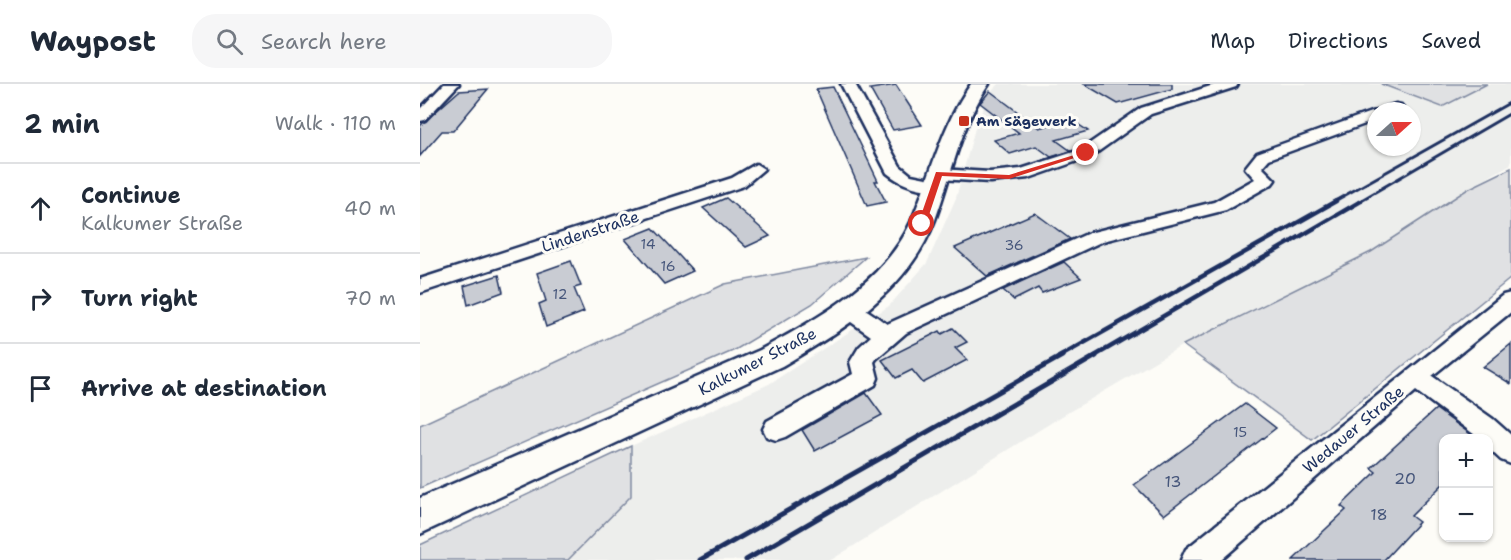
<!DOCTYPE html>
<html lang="en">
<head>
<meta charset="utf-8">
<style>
  :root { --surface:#fff; --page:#f6f6f7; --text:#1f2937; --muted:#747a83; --line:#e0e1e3 }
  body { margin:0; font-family:"Shantell Sans",sans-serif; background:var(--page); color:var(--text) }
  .controls { position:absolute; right:18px; bottom:18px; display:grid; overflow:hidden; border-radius:12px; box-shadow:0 2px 4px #0004 }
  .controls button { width:54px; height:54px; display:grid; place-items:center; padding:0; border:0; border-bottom:2px solid var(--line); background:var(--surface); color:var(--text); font:30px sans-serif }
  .compass { position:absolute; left:947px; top:18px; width:54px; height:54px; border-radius:50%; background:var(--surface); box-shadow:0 2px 4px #0004; rotate:69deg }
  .stop { position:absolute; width:18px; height:18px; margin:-14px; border:4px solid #d93025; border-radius:50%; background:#fff }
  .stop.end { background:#d93025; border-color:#fff; box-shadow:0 2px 6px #0008 }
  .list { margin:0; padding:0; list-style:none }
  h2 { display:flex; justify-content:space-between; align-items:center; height:78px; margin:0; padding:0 24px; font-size:26px }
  h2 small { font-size:20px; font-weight:400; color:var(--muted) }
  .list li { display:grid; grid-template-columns:39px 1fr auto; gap:18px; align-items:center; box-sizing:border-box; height:90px; padding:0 24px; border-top:2px solid var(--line) }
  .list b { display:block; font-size:22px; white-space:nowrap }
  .list p { margin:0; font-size:20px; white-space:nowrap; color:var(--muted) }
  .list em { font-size:20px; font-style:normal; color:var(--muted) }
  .icon { flex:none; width:33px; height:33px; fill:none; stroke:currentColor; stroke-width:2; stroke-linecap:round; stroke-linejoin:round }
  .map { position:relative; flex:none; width:1091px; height:476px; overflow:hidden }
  header { display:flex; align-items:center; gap:36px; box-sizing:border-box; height:84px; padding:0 30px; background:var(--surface); border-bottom:2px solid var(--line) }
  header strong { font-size:28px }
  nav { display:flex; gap:33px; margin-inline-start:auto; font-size:21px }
  .search { width:420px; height:54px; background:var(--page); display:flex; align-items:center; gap:15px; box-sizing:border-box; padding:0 21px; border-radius:24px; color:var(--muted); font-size:22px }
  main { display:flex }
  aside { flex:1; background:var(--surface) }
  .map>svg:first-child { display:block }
  .built { fill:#edeeec; fill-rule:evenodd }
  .green { fill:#e0e1e3; stroke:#7e88a0; stroke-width:1.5 }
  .building { fill:#c9ccd3; stroke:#1b2f5e; stroke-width:1.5 }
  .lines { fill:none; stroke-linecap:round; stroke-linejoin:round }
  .minor-casing { stroke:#1b2f5e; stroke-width:5 }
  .major-casing { stroke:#1b2f5e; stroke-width:5 }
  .minor { fill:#fdfcf7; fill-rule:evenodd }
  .major { fill:#fdfcf7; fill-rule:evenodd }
  .rail-far2 { stroke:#1b2f5e; stroke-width:3 }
  .rail-far1 { stroke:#1b2f5e; stroke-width:4.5 }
  .rail { stroke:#1b2f5e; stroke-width:5 }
  .route { fill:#d93025 }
  .poi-dot { fill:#c8321e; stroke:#fdfcf7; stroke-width:2 }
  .labels { text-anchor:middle; stroke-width:6; stroke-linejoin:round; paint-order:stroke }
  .far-poi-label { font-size:14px; font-weight:bold; fill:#1b2f5e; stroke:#fdfcf7; text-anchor:start }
  .number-label { font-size:14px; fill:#46567b }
  .street-label { font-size:16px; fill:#1b2f5e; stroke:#fdfcf7 }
  .near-number-label { font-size:16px; fill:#46567b }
</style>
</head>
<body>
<header>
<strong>Waypost</strong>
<div class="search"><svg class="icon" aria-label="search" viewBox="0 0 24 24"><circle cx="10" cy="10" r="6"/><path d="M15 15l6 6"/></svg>Search here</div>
<nav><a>Map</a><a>Directions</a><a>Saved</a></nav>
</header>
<main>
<aside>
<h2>2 min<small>Walk · 110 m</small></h2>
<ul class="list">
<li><svg class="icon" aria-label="ahead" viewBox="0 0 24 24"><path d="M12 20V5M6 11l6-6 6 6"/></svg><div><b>Continue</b><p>Kalkumer Straße</p></div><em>40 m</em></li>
<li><svg class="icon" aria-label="right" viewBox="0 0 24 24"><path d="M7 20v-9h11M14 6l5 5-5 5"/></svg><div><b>Turn right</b></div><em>70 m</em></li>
<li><svg class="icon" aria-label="arrive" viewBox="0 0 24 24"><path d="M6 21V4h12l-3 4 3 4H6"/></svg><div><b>Arrive at destination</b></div></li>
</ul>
</aside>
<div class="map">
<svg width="1091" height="476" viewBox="0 0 1091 476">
  <rect width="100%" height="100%" fill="#fdfcf7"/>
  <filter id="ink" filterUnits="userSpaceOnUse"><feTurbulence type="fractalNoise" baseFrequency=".0167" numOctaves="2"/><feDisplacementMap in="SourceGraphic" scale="12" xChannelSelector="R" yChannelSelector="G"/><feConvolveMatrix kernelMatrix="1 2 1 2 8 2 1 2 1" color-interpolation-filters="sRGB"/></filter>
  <g filter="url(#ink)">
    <path class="built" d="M579,0H1091V80L1048,105L952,168L763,261L642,332L411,476H148L211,412V362L349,300L469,222L507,179L536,114L557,37L572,7ZM956,27H992V63H956Z"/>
    <g class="green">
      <polygon points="961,0 1067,0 1022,23"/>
      <polygon points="1091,84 1091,194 892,356 763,261 951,168 1048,105"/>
      <polygon points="446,173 392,220 315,266 0,404 0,341 305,200"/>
      <polygon points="211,362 211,412 148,476 0,476 0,461"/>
    </g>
    <g class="building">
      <polygon points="664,0 752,0 752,5 698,20"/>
      <polygon points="476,1 502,41 473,46 450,5"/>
      <polygon points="413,3 458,97 455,97 466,118 447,122 396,5"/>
      <polygon points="68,5 33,47 22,47 0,72 0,42 3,39 39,7"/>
      <polygon points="570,7 619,44 650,35 668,47 636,56 651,67 631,73 616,62 590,70 574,56 599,49 560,19"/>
      <polygon points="306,114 327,132 350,152 326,163 283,124"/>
      <polygon points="615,129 650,155 567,192 535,164"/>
      <polygon points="233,144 252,164 273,187 244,200 205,155"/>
      <polygon points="151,177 161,202 154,204 164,228 126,243 119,220 126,217 117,189"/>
      <polygon points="644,178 661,194 622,209 618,204 594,216 583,206"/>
      <polygon points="79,191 83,208 48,221 44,202"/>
      <polygon points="533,244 547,258 535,264 547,276 503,299 492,286 476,294 462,276 520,247 522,250"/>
      <polygon points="1091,260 1091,300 1063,283"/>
      <polygon points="446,309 462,331 395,367 382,346"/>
      <polygon points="825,320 856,344 744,431 714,401"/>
      <polygon points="1016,325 1056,354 1023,354 1023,400 991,432 999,438 964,476 873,476 926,426 921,422 956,388 951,384"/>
    </g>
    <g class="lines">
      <g class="minor-casing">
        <g id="minor">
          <polygon points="24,0 39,0 5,36 0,37 0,25"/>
          <path d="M421,0H435L480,82L491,91L521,97L524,101L521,105C503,109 480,100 467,89Z"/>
          <polygon points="797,0 818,0 816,3 731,30 672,72 609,94 570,98 519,95 513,94 510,90 513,86 519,85 570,88 601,85 660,66 721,24"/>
          <polygon points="976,20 981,21 983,24 981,27 961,27 963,24"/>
          <path d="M956,27V36L849,75L842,83L855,96L852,100L806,126L683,157L486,249L456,275L454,278L458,294L455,301L365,353L356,356L347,353L343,345L347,337L433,290L430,278L439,263L451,252L421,231L418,226L421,221C438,216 453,231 467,240L669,149L794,118L835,95L825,84L837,69L951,28L958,27Z"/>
          <polygon points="336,80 344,85 324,102 0,209 0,195 312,94"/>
          <polygon points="1091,209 1091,228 1012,292 1073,335 1091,351 1091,380 1081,376 1068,364 1068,354 1059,354 996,307 801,476 761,476 766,465 1083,211"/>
        </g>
      </g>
      <g class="major-casing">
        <path id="major" d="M551,0H569C540,42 532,90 515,136C489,206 423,246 362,282L0,450V414L340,266C397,235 463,200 491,138C511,91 521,42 551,0Z"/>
      </g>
      <use href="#minor" class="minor"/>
      <use href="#major" class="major"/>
      <g class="rail-far2">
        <polyline points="913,118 1091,18"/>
        <polyline points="938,118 1091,29"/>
      </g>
      <g class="rail-far1">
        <polyline points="639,273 916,117"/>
        <polyline points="673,273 941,117"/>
      </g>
      <g class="rail">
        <polyline points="280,476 642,272"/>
        <polyline points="326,476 676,272"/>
      </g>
    </g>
  </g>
  <polygon class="route" points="664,68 670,69 589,95 522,92 506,140 502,143 498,140 516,88 589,91"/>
  <rect class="poi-dot" x="538" y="31" width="12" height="12" rx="3"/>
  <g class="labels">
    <g class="far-poi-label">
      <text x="556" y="42">Am Sägewerk</text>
    </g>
    <g class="number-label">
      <text x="228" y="165">14</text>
      <text x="594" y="166">36</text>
      <text x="248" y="187">16</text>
      <text x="140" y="215">12</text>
      <text x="820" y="353">15</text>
    </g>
    <g class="street-label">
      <text transform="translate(170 147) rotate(-18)" y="6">Lindenstraße</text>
      <text transform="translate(337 277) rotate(-27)" y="6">Kalkumer Straße</text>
      <text transform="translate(933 345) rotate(-40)" y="6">Wedauer Straße</text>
    </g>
    <g class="near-number-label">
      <text x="985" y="400">20</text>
      <text x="753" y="403">13</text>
      <text x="959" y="436">18</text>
    </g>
  </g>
</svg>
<div class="controls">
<button>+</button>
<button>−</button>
</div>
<svg class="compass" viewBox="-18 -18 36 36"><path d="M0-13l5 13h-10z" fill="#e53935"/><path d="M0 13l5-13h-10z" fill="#747a83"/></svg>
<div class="stop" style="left:502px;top:140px"></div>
<div class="stop end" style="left:666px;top:69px"></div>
</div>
</main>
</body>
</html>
